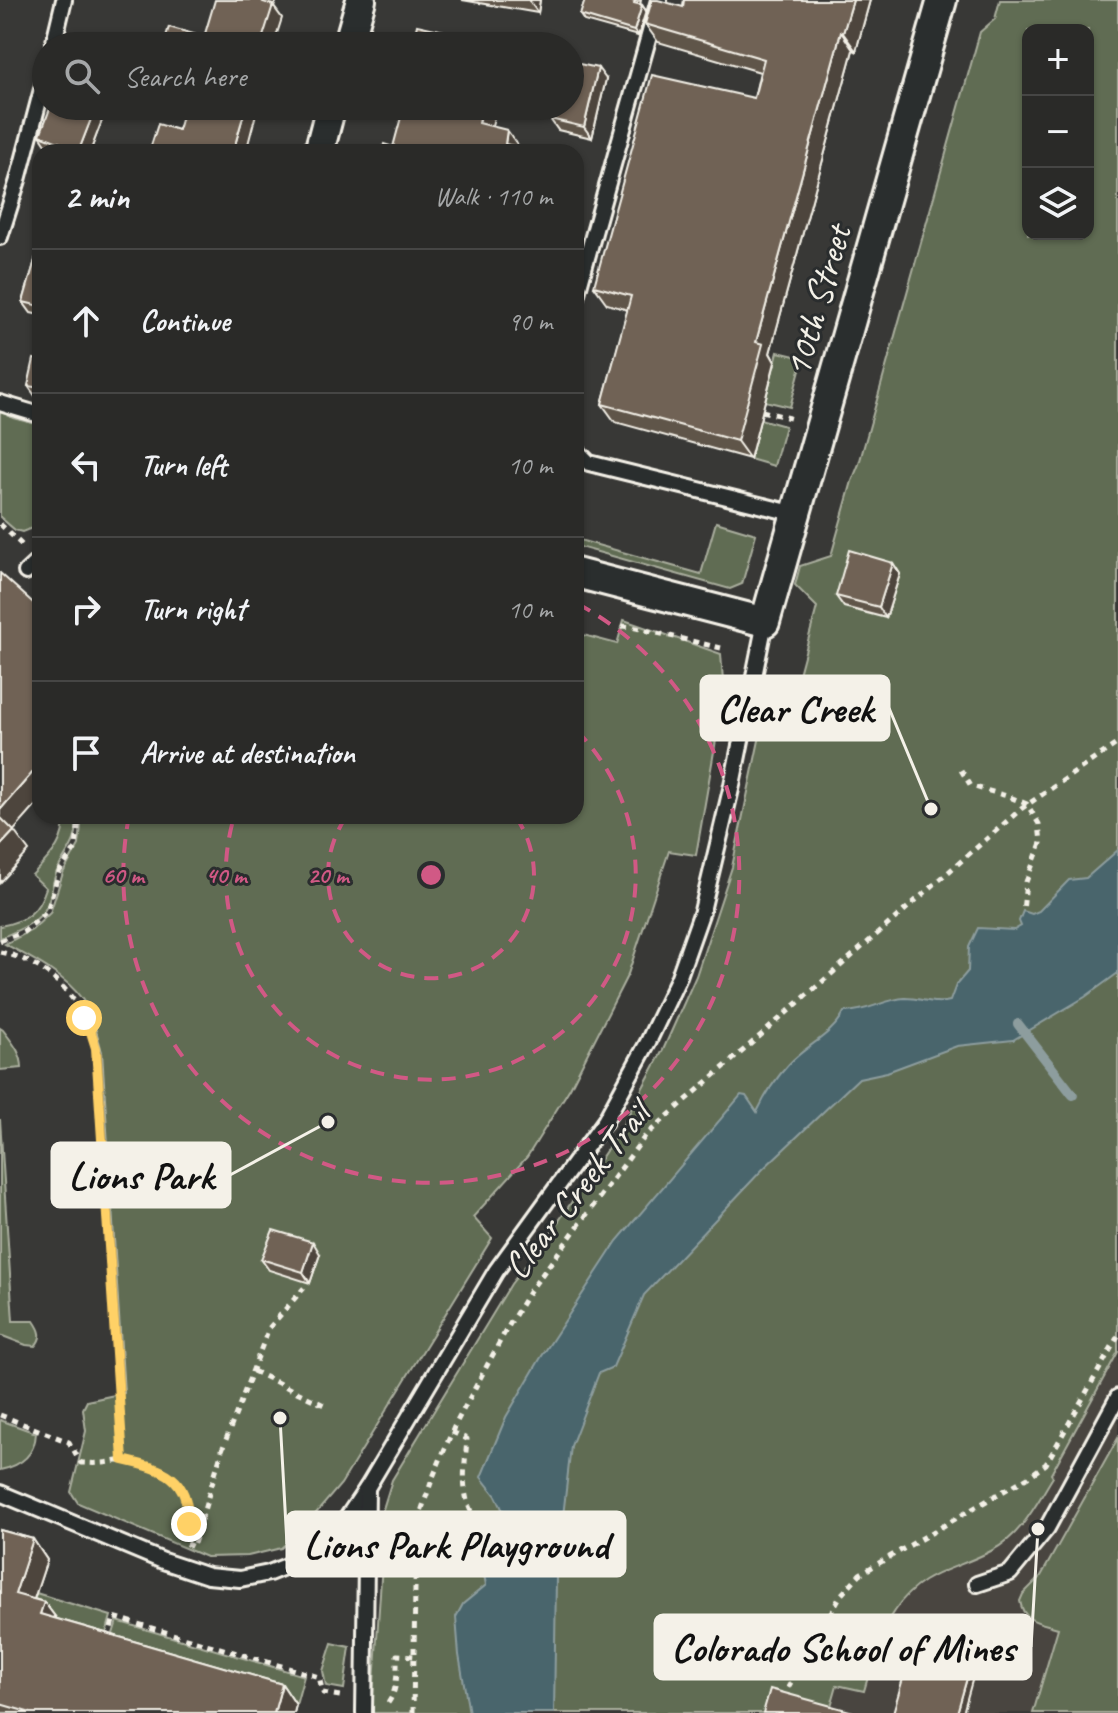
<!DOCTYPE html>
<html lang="en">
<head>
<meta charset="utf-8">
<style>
  :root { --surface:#2a2a28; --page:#363634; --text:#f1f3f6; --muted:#a5a7a8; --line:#464645 }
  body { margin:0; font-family:Caveat,sans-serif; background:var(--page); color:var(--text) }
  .controls { position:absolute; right:24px; top:24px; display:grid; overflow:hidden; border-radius:16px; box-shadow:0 2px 6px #0004 }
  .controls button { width:72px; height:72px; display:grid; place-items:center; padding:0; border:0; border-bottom:2px solid var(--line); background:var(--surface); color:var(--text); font:40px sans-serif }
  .stop { position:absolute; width:24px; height:24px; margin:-18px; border:6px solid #ffd166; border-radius:50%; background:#fff }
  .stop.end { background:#ffd166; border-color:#fff; box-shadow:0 2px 8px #0008 }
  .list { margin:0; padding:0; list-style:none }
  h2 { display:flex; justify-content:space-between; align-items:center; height:104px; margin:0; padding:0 32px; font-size:34px }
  h2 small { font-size:26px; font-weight:400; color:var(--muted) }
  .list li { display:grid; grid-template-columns:52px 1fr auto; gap:24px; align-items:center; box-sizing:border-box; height:144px; padding:0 32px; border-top:2px solid var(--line) }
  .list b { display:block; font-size:30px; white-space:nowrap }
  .list em { font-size:26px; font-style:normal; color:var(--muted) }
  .icon { flex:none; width:44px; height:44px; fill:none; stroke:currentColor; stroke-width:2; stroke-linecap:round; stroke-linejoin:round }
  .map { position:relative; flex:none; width:1118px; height:1713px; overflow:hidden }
  .search { position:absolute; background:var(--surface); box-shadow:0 2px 6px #0004; left:32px; top:32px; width:552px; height:88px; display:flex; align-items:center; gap:20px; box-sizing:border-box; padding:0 28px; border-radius:44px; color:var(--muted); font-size:30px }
  .panel { position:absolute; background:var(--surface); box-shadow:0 2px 6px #0004; left:32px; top:144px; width:552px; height:680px; border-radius:24px }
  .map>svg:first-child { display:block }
  .built { fill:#48453f }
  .green { fill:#606c53; stroke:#aaae9e; stroke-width:2; fill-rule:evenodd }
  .water { fill:#48656c; stroke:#8d9d9e; stroke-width:2 }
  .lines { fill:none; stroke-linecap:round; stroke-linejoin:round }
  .stream { stroke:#8d9d9e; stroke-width:10 }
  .lane-casing { stroke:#f4f1e8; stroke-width:20 }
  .street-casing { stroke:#f4f1e8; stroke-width:34 }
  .path { stroke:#f4f1e8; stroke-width:5; stroke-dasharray:6 6; stroke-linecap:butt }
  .lane { stroke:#2a2d2e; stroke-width:14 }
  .street { stroke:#2a2d2e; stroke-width:28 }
  .wall { fill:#5f5449; stroke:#f4f1e8; stroke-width:2 }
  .shaded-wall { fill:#4e453c; stroke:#f4f1e8; stroke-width:2 }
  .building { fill:#6f6255; stroke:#f4f1e8; stroke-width:2 }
  .route { stroke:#ffd166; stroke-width:10 }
  .ring { fill:none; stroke:#d15985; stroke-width:4; stroke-dasharray:14 10 }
  .labels { text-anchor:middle; stroke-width:6; stroke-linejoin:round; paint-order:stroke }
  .street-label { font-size:38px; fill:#f4f1e8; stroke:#2a2d2e }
  .centre { fill:#d15985; stroke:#2a2d2e; stroke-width:4 }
  .ring-label { font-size:24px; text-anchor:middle; font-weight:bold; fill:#d15985; stroke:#2a2d2e; stroke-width:6; stroke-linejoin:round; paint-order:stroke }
  .leader { fill:none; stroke:#f4f1e8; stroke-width:3 }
  .callout-dot { fill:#f4f1e8; stroke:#2a2d2e; stroke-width:3 }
  .callout { fill:#f4f1e8; stroke:#f4f1e8; stroke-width:3 }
  .callout-label { font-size:40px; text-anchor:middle; font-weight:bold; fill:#111 }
</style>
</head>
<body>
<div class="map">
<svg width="1118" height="1713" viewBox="0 0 1118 1713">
  <rect width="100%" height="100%" fill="#383836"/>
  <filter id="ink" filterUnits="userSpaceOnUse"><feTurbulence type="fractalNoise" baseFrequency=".0125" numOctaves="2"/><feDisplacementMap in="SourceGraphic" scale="16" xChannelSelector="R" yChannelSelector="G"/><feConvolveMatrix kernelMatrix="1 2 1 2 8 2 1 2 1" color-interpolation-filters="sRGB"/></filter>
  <g filter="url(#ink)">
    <polygon class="built" points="1118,1352 1118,1713 786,1713 839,1618 1051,1474"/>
    <g class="green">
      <path d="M1000,0H1118V1352L1051,1474L1053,1477C1036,1504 1022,1535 991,1551C953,1571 921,1571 894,1611C878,1634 872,1664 864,1691L837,1685L829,1713H372L383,1549V1509L392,1480L511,1284L550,1234L620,1130L663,1050L696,976L732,867L765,712L769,703L791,704L817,607L795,585L800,566L831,556L852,481L859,464L980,32L995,19ZM1028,30H1088V234H1028Z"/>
      <polygon points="778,352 803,358 790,407 765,401"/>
      <polygon points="0,411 13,418 40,425 40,525 22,532 15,530 0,517"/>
      <polygon points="760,419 785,426 774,466 750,459"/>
      <polygon points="716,522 756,534 742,584 730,589 576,546 576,539 701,574"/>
      <path d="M624,620L721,654L724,694L696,855L669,851L628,974L570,1088L527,1157L473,1217L492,1238L341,1484L300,1532L281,1548L248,1556L206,1557L78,1503L71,1492L86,1431L83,1409L87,1401L124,1393L102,1052C97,1035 93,1014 82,999C65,975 31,958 5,944L32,930L50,913L63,873L79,845L82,816H576V633L617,644Z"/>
      <path d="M64,816H77C78,843 69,848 58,869C52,880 52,895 47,906C39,923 16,931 0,938V926C26,921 38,913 46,888L32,875C50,856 65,844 64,816Z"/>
      <path d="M0,1028L3,1030C12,1042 22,1053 22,1068L0,1070Z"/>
      <path d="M0,1119L13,1321H34C41,1331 43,1337 35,1346L26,1345L0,1335Z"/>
      <path d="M0,1420L36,1433C35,1455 20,1466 0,1470Z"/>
      <path d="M1118,1438V1713H1033L1058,1628C1040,1622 1024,1623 1020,1601L1023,1594L1041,1576Z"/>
      <polygon points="36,1593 111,1616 102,1648 28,1614"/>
      <polygon points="117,1621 304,1676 296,1705 108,1650"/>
      <polygon points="332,1643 350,1647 344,1689 326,1686 323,1671"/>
    </g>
    <path class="water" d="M1118,850V973L1085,997L1013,1040L957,1046L887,1072L859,1078L763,1169L644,1295L613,1367L599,1373L571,1446L556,1578L554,1713H469L459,1655L456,1617L463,1604L486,1585L482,1564L486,1547L504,1513L496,1496L481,1477L506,1417L540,1359L617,1241L741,1095L746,1096L757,1112C765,1095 776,1078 789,1064C805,1046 833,1035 844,1012C867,1012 885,999 905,998C922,998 933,1005 950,1001L956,985L968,971L969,947L978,928L1014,930L1021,926L1019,921L1023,911L1032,914L1039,911L1069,880L1086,878Z"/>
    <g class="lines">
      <polyline class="stream" points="1018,1024 1073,1095"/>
      <g class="lane-casing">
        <g id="lane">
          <polyline points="53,46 64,0"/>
          <polyline points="0,237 18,180 46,74"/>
          <polyline points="576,297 659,0"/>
          <polyline points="0,403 40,415"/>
          <polyline points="576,450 589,463 796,514"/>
          <polyline points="26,572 40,559"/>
          <polyline points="0,1493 163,1561 208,1576 240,1579 269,1573 304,1559 340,1528 367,1488 496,1271 605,1121 648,1042 678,979 702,911 732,785 765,622"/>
          <polyline points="977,1584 1010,1573 1047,1528 1118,1397"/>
          <polyline points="364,1713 367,1488"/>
        </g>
      </g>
      <g class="street-casing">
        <g id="street">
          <polyline points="348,46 361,0"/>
          <polyline points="319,152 331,106"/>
          <polyline points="576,573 765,622 942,0"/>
        </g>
      </g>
      <g class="path">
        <polyline points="762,411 790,418"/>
        <polyline points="0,524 22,545"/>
        <polyline points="622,626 632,627 721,648"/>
        <polyline points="961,770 971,786 1007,796 1027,804 1039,824 1041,843 1026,882 1023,911"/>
        <polyline points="0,941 25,931 47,911 59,872 76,848 79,816"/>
        <path d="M0,952C8,954 17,956 25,960C61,976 86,1010 96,1048L123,1460"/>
        <polyline points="253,1371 324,1405"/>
        <path d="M0,1415L69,1442L81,1463C88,1463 94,1464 100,1463C109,1463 117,1460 125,1461C176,1467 197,1492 185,1543L193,1547L222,1450L269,1328L304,1288"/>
        <path d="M452,1432L467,1439C465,1468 459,1495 476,1520"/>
        <polyline points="108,1639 114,1617 319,1677 323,1693 340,1696"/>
        <polyline points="782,1698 841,1595 860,1574 1028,1477 1046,1464 1118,1336"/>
        <path d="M388,1703C398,1690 397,1671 397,1655L414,1656"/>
        <polyline points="413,1713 416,1526 433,1477 454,1427 505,1332 529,1292 646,1135 1021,809 1118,743"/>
      </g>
      <use href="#lane" class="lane"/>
      <use href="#street" class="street"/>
    </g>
    <g class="wall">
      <polygon points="462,0 540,0 538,13"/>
      <polygon points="641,0 640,5 642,5 646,11 638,36 584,21 580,15"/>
      <polygon points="684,0 870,0 856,51 853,50 770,353 775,362 750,459 615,422 602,404 628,310 607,304 594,286 754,98 760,72 658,42 645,24 683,7"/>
      <polygon points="606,79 592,138 558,130 550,119"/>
      <polygon points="106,110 90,152 62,152 48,147 40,135"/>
      <polygon points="40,243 40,315 31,313 23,302"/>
      <polygon points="40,360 40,398 36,397 28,386"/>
      <polygon points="893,563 900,574 886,618 844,607 836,596"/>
      <polygon points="320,1254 310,1283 269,1270 261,1259"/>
      <polygon points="0,1530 33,1539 47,1560 34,1599 44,1602 57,1619 282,1684 296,1705 294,1713 0,1713"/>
    </g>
    <g class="shaded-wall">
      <polygon points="264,0 277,0 274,7 282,18 273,46 260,46"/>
      <polygon points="531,0 540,0 538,13 530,2"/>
      <polygon points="853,0 870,0 856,51 843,33"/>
      <polygon points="642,5 646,11 638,36 634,31"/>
      <polygon points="841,32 853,50 770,353 775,362 750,459 737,441 756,342"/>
      <polygon points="598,68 606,79 592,138 584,127"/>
      <polygon points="96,106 103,106 106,110 90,152 80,152 79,150"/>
      <polygon points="246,106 258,106 246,152 233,152"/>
      <polygon points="483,106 497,106 489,137 479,123"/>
      <polygon points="507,130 517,144 516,152 505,144"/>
      <polygon points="893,563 900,574 886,618 879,607"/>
      <polygon points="40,764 40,801 11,834 0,819 0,810"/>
      <polygon points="14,831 29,851 0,883 0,846"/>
      <polygon points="313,1242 320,1254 310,1283 303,1272"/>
      <polygon points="33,1539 47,1560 29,1614 15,1594"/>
      <polygon points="44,1602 59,1622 40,1614"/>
      <polygon points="971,1664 975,1670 963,1713 957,1713"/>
      <polygon points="282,1684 296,1705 294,1713 274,1713"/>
    </g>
    <g class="building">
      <polygon points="215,0 264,0 263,2 273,5 260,46 163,46 169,27 204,37"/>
      <polygon points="585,0 635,0 634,3 642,5 634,31 580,15"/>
      <polygon points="652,0 658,0 683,7 684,0 853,0 843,33 841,32 756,342 763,344 737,441 602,404 631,296 594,286 652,75 754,98 764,59 645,24"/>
      <polygon points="417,25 499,43 498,46 412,46"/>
      <polygon points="570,62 598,68 584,127 550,119 553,106 570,106"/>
      <polygon points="51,106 96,106 79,150 40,135"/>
      <polygon points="185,106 246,106 233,152 149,152 158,124 178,130"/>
      <polygon points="404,106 483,106 479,123 507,130 505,144 529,149 528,152 382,152 384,144 393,147"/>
      <polygon points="40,243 40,306 23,302"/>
      <polygon points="34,359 40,360 40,388 28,386"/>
      <polygon points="849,550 893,563 879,607 836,596"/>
      <polygon points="0,573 40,609 40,764 0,810"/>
      <polygon points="0,817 14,831 0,846"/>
      <polygon points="273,1230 313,1242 303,1272 261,1259"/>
      <polygon points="0,1530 33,1539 15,1594 44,1602 40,1614 282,1684 274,1713 31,1713 0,1704"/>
      <polygon points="912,1647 971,1664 957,1713 893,1713"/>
      <polygon points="770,1689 857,1713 763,1713"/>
    </g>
  </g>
  <g class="lines" filter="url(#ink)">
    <path class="route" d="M84,1018L91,1032L96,1048L123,1460C166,1470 187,1475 189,1524"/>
  </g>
  <g class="ring">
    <path d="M516 817A103 103 0 1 1 346 817"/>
    <path d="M577 731A205 205 0 1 1 234 817"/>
    <path d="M578 604A308 308 0 1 1 129 816"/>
  </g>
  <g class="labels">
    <g class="street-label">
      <text transform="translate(817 301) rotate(-74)" y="13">10th Street</text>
      <text transform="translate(576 1190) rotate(-52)" y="13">Clear Creek Trail</text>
    </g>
  </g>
  <circle cx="431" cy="875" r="12" class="centre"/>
  <g class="ring-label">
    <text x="123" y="883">60 m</text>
    <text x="226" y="883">40 m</text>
    <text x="328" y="883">20 m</text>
  </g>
  <path class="leader" d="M931 809L889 708M328 1122L230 1175M280 1418L287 1544M1038 1529L1031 1647"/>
  <g class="callout-dot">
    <circle cx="931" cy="809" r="8"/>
    <circle cx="328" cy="1122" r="8"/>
    <circle cx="280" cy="1418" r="8"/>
    <circle cx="1038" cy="1529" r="8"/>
  </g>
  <g class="callout">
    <rect x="701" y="676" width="188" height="64" rx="8"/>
    <rect x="52" y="1143" width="178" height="64" rx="8"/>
    <rect x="287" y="1512" width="338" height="64" rx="8"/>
    <rect x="655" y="1615" width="376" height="64" rx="8"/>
  </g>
  <g class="callout-label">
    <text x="795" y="722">Clear Creek</text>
    <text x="141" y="1189">Lions Park</text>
    <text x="456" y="1558">Lions Park Playground</text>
    <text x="843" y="1661">Colorado School of Mines</text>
  </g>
</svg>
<div class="controls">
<button>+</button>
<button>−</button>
<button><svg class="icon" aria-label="layers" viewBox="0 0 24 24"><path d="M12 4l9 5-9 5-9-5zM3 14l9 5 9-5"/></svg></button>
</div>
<div class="stop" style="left:84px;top:1018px"></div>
<div class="stop end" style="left:189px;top:1524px"></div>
<div class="search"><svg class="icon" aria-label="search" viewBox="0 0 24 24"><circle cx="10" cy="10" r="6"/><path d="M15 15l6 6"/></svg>Search here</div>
<section class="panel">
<h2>2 min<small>Walk · 110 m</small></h2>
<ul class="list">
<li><svg class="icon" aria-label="ahead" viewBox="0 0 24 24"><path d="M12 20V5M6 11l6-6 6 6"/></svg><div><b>Continue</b></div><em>90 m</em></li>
<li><svg class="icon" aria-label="left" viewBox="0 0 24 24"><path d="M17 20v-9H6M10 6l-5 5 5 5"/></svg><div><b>Turn left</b></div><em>10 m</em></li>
<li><svg class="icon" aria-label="right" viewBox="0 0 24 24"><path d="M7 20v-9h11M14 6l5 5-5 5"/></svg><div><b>Turn right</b></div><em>10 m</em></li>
<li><svg class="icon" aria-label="arrive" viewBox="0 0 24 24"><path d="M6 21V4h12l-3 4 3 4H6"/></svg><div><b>Arrive at destination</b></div></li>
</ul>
</section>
</div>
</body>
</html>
